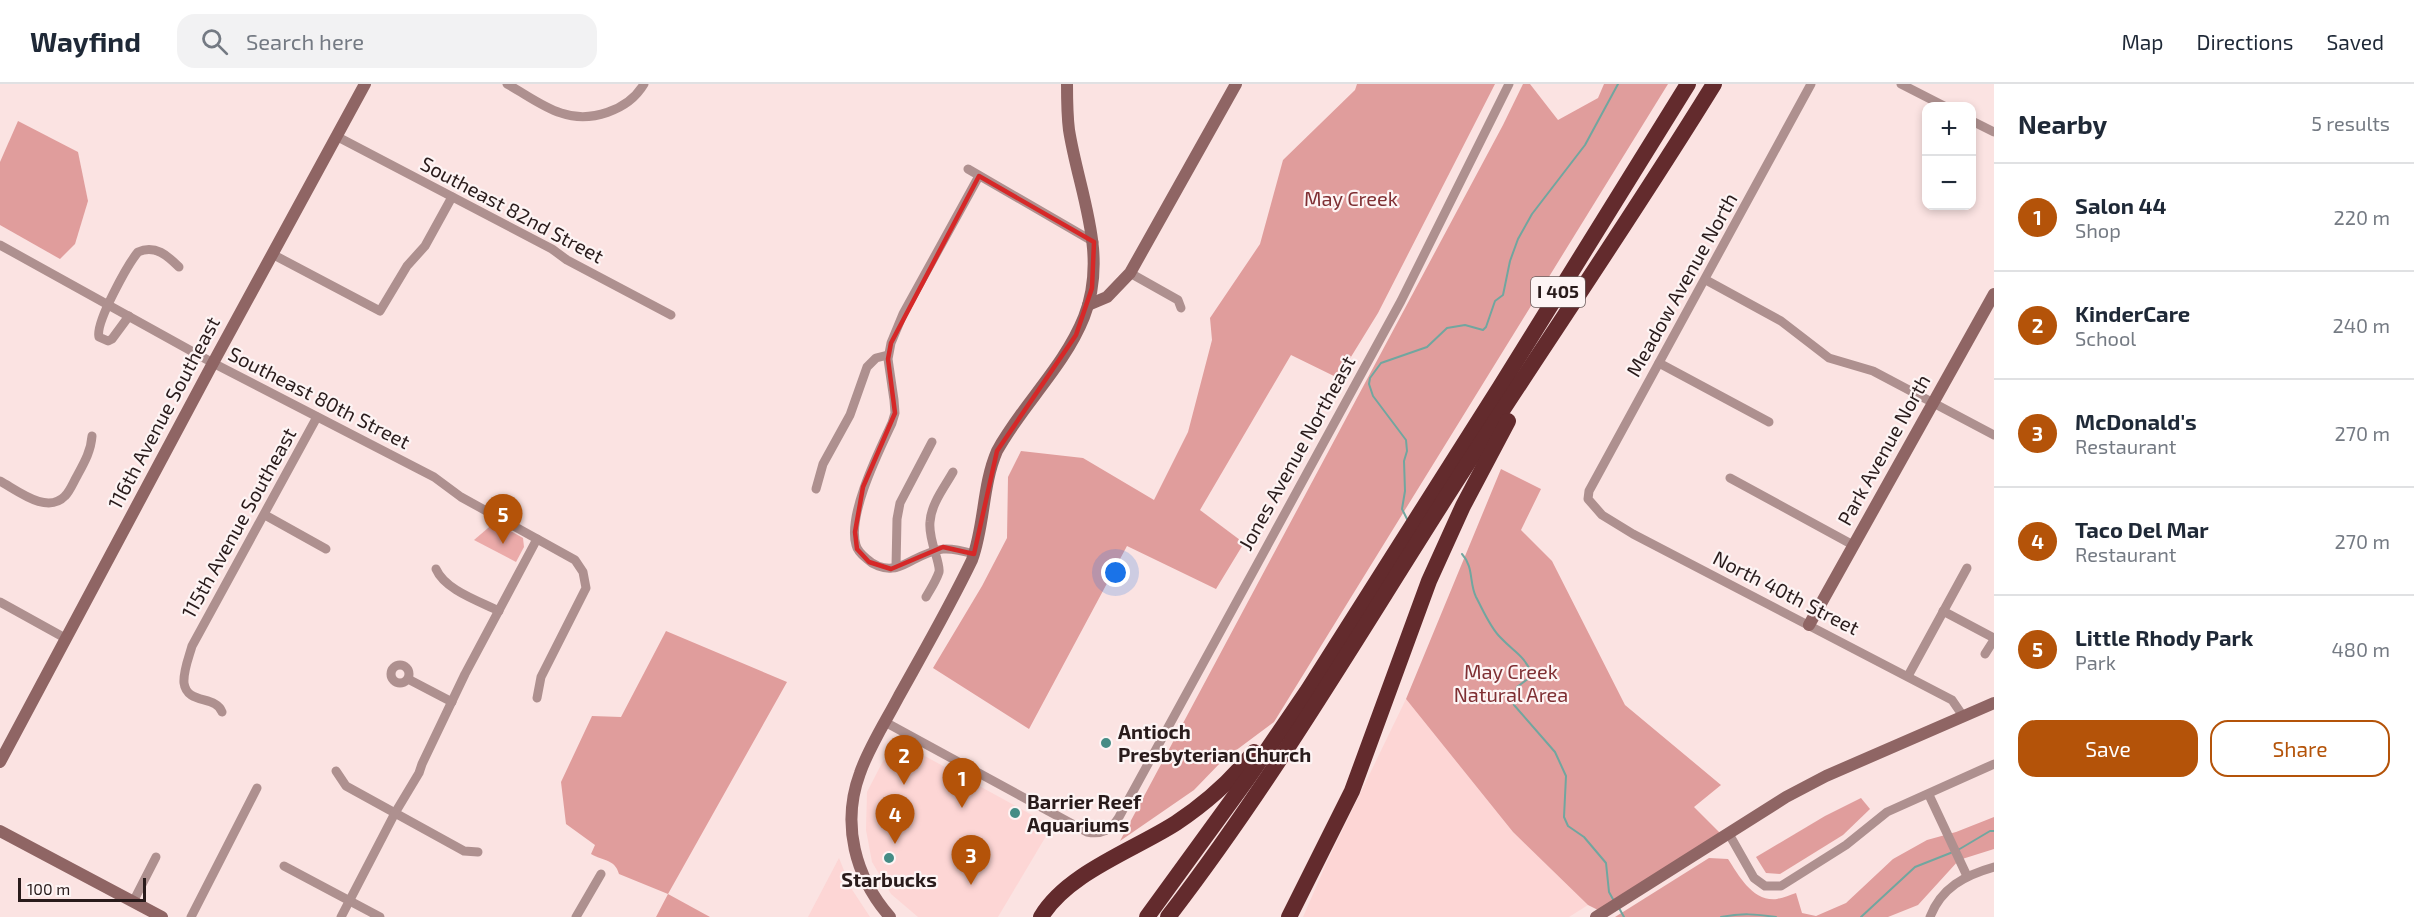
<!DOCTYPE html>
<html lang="en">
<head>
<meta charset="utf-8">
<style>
  :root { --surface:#fff; --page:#f2f2f3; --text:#1f2937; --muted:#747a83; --line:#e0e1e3; --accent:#b45309 }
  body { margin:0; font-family:"Exo 2",sans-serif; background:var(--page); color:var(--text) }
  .controls { position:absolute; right:18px; top:18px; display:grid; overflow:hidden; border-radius:12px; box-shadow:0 3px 9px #0003 }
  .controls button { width:54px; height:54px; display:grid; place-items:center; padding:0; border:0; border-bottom:2px solid var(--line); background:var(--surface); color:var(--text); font:30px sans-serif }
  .scale { position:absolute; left:18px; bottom:15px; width:128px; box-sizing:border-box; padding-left:6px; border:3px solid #291b1b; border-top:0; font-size:16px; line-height:21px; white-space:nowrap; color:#291b1b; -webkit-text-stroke:4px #fdf4f4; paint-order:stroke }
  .you { position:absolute; left:1116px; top:489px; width:21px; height:21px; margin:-15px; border:4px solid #fff; border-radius:50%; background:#1a73e8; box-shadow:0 0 0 9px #1a73e833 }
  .badge { display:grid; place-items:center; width:39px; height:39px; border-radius:50%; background:var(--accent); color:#fff; font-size:20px; font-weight:700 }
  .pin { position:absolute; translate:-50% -50px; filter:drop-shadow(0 2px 3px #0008) }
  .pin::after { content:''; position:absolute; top:32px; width:21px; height:18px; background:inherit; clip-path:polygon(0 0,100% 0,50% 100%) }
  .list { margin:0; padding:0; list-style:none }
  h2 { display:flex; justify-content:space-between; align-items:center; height:78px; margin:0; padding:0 24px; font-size:26px }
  h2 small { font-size:20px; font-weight:400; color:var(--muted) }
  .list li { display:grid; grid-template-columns:39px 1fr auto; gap:18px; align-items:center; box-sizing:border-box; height:108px; padding:0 24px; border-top:2px solid var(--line) }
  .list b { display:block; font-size:22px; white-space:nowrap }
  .list p { margin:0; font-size:20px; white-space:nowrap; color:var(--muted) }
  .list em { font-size:20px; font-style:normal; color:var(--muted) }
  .actions { display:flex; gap:12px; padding:18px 24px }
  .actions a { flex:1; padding:14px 0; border:2px solid var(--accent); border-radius:18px; text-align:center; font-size:21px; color:var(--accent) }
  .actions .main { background:var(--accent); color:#fff }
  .icon { flex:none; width:33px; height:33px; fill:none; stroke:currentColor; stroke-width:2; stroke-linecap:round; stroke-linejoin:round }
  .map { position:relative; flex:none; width:1994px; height:833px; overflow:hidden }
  header { display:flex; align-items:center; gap:36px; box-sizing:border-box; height:84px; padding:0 30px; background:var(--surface); border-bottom:2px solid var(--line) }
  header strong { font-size:28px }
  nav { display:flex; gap:33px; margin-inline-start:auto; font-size:21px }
  .search { width:420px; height:54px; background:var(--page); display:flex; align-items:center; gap:15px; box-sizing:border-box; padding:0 21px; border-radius:18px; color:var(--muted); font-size:22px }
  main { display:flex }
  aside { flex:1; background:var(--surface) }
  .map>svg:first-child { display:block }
  .built { fill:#fdd6d5 }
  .green { fill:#ebaaa9 }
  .forest { fill:#e09d9c }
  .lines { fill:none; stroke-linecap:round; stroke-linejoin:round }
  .stream { stroke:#71a69f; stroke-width:2 }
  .street { stroke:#ae908f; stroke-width:9 }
  .secondary { stroke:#8f6564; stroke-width:12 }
  .highway { stroke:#632b2d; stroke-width:16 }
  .marked { fill:none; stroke:#d62828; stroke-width:4.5; stroke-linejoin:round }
  .poi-dot { fill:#458c85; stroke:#fdf4f4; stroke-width:2 }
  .labels { text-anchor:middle; stroke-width:4.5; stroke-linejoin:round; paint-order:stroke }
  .shield { fill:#fdf4f4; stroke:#695c5c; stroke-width:1.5 }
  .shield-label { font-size:18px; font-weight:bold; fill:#291b1b }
  .park-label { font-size:20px; fill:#7f2f33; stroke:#fdf4f4 }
  .street-label { font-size:20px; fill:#291b1b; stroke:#fdf4f4 }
  .poi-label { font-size:20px; font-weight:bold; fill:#291b1b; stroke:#fdf4f4; text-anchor:start }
</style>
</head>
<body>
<header>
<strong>Wayfind</strong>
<div class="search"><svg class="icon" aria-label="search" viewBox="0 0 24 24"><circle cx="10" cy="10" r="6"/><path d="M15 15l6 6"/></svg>Search here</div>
<nav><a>Map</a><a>Directions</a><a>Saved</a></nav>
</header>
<main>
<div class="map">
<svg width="1994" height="833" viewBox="0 0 1994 833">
  <rect width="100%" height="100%" fill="#fbe3e2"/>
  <g class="built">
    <polygon points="1406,615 1513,748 1588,821 1569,833 1303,833 1326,780"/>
    <polygon points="903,660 1052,742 998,833 918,833 891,810 872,778 866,746 867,708 883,677"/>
    <polygon points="839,774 851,804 870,833 808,833"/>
  </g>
  <polygon class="green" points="495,438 523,454 524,463 516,478 474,456"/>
  <g class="forest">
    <polygon points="1357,0 1495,0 1378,229 1338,294 1291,271 1200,426 1244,459 1216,505 1127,462 1029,645 933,584 982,502 1007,454 1008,393 1021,367 1083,374 1154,416 1188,348 1212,256 1210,234 1260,160 1283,76 1355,6"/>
    <polygon points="1523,0 1530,0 1558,36 1598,14 1604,0 1668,0 1274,638 1223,676 1194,706 1120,757 1503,41"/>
    <polygon points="18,37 78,68 88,117 75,160 60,175 0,141 0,78"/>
    <polygon points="1501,385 1541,405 1521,446 1552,477 1625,621 1721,701 1694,723 1721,750 1598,826 1588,821 1513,748 1406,615"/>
    <path d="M666,547L787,598L668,810L710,833H656L668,810L619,790C615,775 603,777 591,770L595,761L566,740L561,698L592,632L621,633Z"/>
    <polygon points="1861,714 1870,725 1843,751 1780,790 1766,789 1756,773 1825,732"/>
    <path d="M1994,733V765L1959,776L1918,821L1888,833H1615L1709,774L1728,775C1739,792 1753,818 1777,815C1783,814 1790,811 1796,809L1802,829L1816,832L1846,819L1893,775L1927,756L1956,748Z"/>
  </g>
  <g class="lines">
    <g class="stream">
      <polyline points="1407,435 1402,425 1405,407 1404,377 1407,367 1406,356 1373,312 1369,300 1370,294 1381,279 1427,263 1447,244 1465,241 1483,246 1486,243 1495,217 1503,211 1510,177 1518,155 1532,130 1585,61 1618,0"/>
      <path d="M1462,470C1474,483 1469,499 1476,513C1483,526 1490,543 1500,553C1516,570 1522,569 1533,591L1517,603L1514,621L1555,668L1566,692L1564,733L1568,742L1584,753L1606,779L1609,808L1614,817"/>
      <polyline points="1958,766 1990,747 1994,747"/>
      <polyline points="1619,824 1624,833"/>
      <path d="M1721,833C1742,829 1755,830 1776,833"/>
      <polyline points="1861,833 1915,783 1953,768"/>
    </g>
    <g class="street">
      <path d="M507,0C524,9 542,23 561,29C590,39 628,27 644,0"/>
      <polyline points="1811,0 1589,407 1588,415 1602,431 1633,450 1952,616 1963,632"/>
      <polyline points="1901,0 1944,22"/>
      <polyline points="1972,37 1994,48"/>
      <polyline points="336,52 552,165 567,176 671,231"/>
      <polyline points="968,85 1094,158"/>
      <polyline points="0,161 213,279 434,393 461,413 575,476 583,488 586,504 541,593 537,614"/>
      <polyline points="272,170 380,227 407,182 425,162 452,113"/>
      <polyline points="1130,189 1178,216 1181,224"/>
      <polyline points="1706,196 1781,237 1829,274 1873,287 1994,351"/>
      <path d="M129,232L112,255L108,257L99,253C95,239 128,180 138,168C155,160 168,172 179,183"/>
      <polyline points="1659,279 1769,338"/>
      <polyline points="1730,394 1853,461"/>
      <path d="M0,397C17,406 47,431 65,412C70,407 73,399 77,392C84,379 91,367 92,352"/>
      <polyline points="816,405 823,380 850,331 867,283 876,274 888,271"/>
      <polyline points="265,431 326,465"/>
      <path d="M974,470C946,462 939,463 913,476C907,479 899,484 892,484C883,485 873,481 867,475C862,471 857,466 856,461C847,431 879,367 892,339L895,329L894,316L888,275L891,259L903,230L979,92"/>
      <polyline points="896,483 897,435 900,419 932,358"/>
      <path d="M436,485C445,506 479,517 499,527"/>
      <path d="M926,513C930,506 936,497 939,488C941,479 928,456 930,438C931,420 944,404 953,388"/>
      <polyline points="0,518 65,554"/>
      <polyline points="1943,527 1994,554"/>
      <polyline points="1985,570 1994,556"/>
      <circle cx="400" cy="590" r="9"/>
      <polyline points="1908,592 1967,484"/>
      <polyline points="408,595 452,618"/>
      <path d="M222,628C216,611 187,621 184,599C183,587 189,573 192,562L317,333"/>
      <path d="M885,638L1087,748C1102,751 1111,746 1119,733L1401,217L1509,0"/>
      <polyline points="336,687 346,702 464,767 478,768"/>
      <polyline points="1929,711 1967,792"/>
      <polyline points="1729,750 1754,794 1765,802 1781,802 1846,761 1887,728 1994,680"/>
      <polyline points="284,782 380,833"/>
      <polyline points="133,818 156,773"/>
      <polyline points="191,833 257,704"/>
      <polyline points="341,833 395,729 419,689 422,680 465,590 537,455"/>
      <polyline points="576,833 601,790"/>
      <path d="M1930,833C1941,804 1965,791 1994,783"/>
    </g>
    <g class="secondary">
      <polyline points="1088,221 1107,213 1130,189 1236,0"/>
      <polyline points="1809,541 1994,210"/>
      <polyline points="0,678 213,279 365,0"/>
      <polyline points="0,747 162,833"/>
      <path d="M890,833C855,793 841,740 860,689C869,663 886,637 899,612C924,567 950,522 972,476C985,440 982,402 997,367C1022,321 1064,283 1084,233C1109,170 1079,109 1069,46C1067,30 1067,15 1067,0"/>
      <polyline points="1596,833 1786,713 1826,692 1994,619"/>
    </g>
    <g class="highway">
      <path d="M1041,833C1067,789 1134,766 1176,739C1206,719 1232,696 1254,668"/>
      <polyline points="1147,833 1248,694 1308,606 1500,303 1688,0"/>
      <path d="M1168,833C1272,698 1358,551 1450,407C1537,271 1629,138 1714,0"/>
      <polyline points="1289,833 1352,707 1429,497 1463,422 1508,337"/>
    </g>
  </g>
  <path class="marked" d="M979,92L1094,158L1092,204L1076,251L997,367L974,470L943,463L891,485L869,478L857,465L855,448L863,403L895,329L888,275L891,259Z"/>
  <g class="poi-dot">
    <circle cx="1106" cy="659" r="6"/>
    <circle cx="1015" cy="729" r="6"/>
    <circle cx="889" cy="774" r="6"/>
  </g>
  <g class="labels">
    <rect class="shield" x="1531" y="193" width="54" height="30" rx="4.5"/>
    <g class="shield-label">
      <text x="1558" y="214">I 405</text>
    </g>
    <g class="park-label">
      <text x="1351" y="122">May Creek</text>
      <text x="1511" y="595">May Creek<tspan x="1511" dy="23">Natural Area</tspan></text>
    </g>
    <g class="street-label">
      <text transform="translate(512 126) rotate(28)" y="7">Southeast 82nd Street</text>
      <text transform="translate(1682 201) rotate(-61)" y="7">Meadow Avenue North</text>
      <text transform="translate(319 314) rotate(27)" y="7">Southeast 80th Street</text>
      <text transform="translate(164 329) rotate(-62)" y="7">116th Avenue Southeast</text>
      <text transform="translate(1884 366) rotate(-61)" y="7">Park Avenue North</text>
      <text transform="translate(1297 369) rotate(-61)" y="7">Jones Avenue Northeast</text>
      <text transform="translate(239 439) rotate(-61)" y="7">115th Avenue Southeast</text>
      <text transform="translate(1786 509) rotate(27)" y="7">North 40th Street</text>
    </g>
    <g class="poi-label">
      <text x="1118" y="655">Antioch<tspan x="1118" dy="23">Presbyterian Church</tspan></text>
      <text x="1027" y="725">Barrier Reef<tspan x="1027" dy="23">Aquariums</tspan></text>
      <text x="889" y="803" text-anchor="middle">Starbucks</text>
    </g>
  </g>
</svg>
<div class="controls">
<button>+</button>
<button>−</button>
</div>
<div class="scale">100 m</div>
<div class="you"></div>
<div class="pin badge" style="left:962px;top:724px">1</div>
<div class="pin badge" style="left:904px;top:701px">2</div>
<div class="pin badge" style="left:971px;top:801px">3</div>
<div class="pin badge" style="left:895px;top:760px">4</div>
<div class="pin badge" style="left:503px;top:460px">5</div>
</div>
<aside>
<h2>Nearby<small>5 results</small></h2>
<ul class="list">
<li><span class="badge">1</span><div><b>Salon 44</b><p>Shop</p></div><em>220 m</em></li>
<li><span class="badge">2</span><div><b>KinderCare</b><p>School</p></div><em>240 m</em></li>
<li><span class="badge">3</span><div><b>McDonald's</b><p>Restaurant</p></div><em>270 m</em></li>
<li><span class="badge">4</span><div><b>Taco Del Mar</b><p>Restaurant</p></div><em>270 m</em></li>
<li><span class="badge">5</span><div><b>Little Rhody Park</b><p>Park</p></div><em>480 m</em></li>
</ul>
<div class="actions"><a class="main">Save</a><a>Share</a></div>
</aside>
</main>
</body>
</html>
